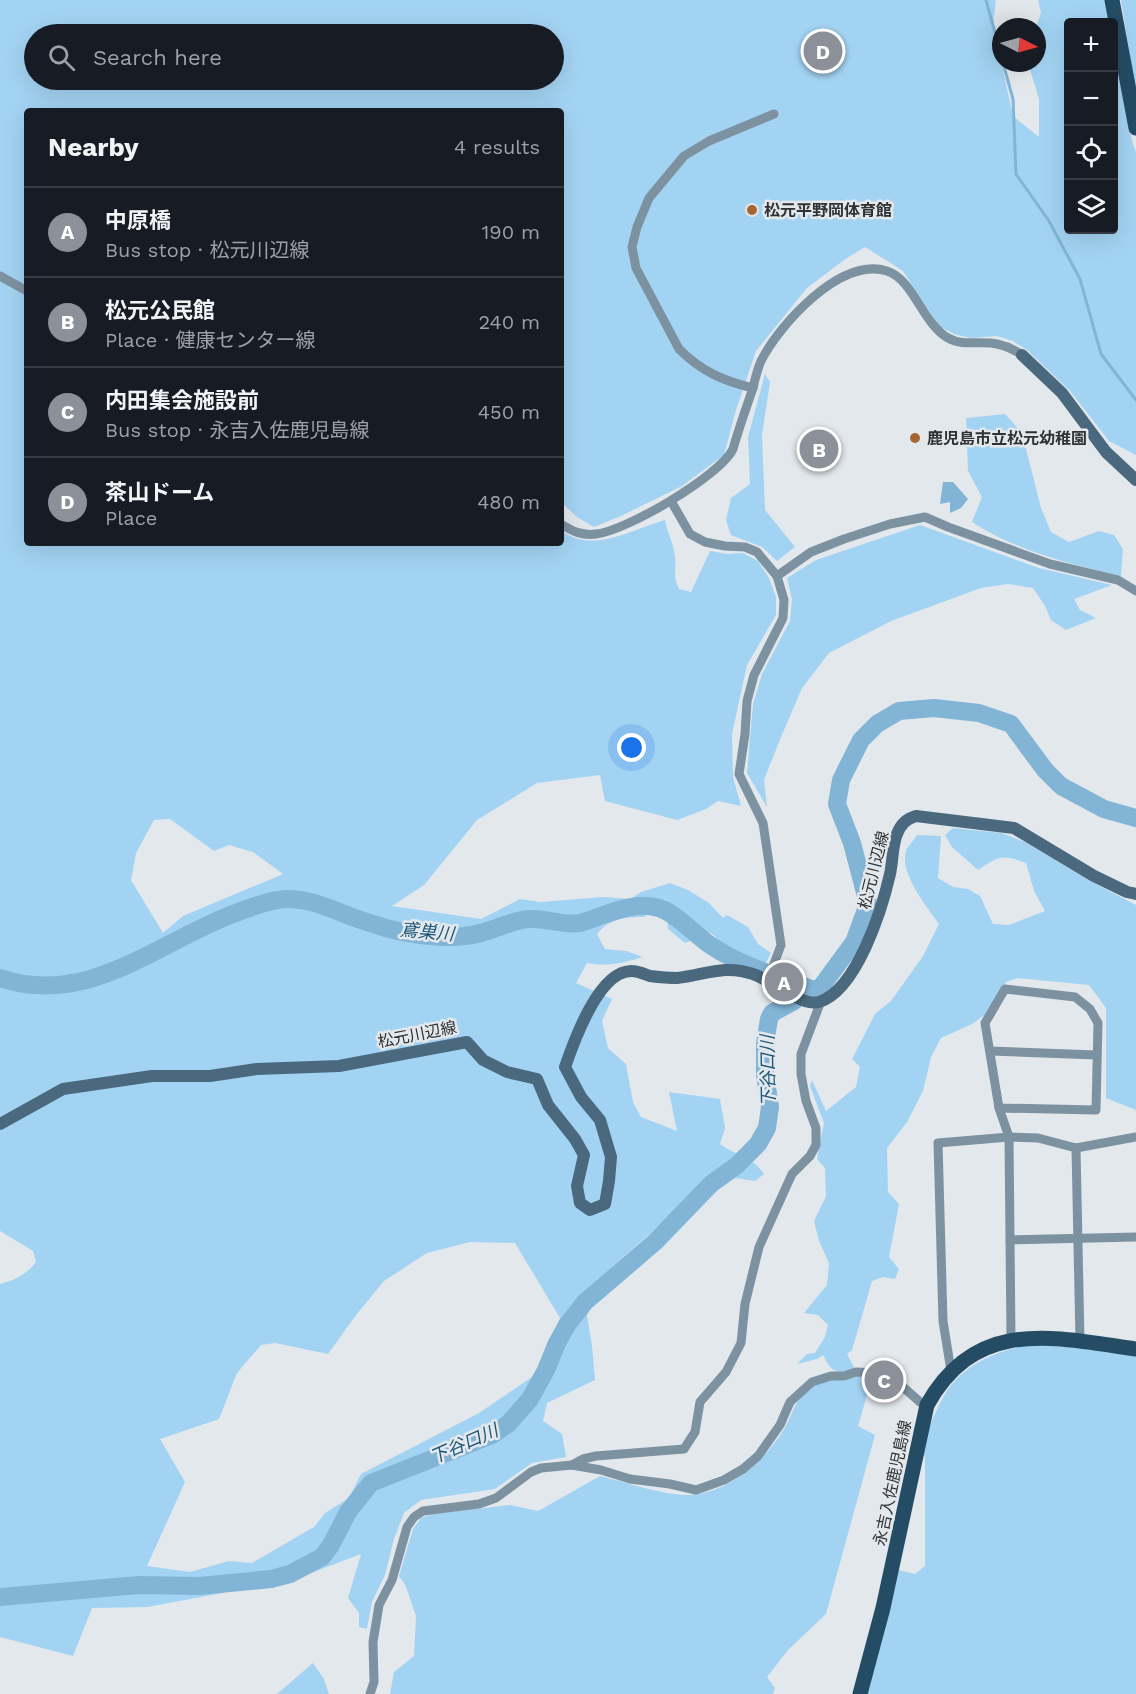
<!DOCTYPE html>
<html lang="en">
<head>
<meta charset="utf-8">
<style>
  :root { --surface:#171b24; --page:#20242c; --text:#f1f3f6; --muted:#9ea1a6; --line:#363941; --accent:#8c9099 }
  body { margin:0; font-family:"Work Sans","Noto Sans JP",sans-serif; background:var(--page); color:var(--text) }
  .controls { position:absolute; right:18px; top:18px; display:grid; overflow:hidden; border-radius:6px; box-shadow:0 6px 24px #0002 }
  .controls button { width:54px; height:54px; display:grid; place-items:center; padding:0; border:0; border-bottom:2px solid var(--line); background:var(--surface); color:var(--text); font:30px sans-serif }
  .compass { position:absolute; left:992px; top:18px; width:54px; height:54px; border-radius:50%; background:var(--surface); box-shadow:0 6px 24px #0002; rotate:96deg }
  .you { position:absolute; left:632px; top:748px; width:21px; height:21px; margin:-15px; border:4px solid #fff; border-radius:50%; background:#1a73e8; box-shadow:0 0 0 9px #1a73e833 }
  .badge { display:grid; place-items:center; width:39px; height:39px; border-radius:50%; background:var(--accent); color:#fff; font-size:20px; font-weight:700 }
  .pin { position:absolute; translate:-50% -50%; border:3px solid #fff; box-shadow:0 2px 6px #0006 }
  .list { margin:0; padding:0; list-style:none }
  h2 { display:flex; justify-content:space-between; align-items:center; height:78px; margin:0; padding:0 24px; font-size:26px }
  h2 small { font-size:20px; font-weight:400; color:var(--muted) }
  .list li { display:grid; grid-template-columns:39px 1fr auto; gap:18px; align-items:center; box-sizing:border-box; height:90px; padding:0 24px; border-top:2px solid var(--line) }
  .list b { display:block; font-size:22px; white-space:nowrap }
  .list p { margin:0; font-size:20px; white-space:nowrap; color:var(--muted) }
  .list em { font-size:20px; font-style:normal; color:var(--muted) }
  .icon { flex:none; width:33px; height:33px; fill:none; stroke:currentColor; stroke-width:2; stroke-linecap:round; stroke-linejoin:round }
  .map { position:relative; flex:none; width:1136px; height:1694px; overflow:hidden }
  .search { position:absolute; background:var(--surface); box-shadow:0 6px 24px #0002; left:24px; top:24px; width:540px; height:66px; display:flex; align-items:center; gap:15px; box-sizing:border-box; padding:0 21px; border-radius:33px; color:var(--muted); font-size:22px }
  .panel { position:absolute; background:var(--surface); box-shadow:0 6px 24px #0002; left:24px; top:108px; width:540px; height:438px; border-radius:6px }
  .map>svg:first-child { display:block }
  .green { fill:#a3d3f3; fill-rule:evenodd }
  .water { fill:#82b4d6 }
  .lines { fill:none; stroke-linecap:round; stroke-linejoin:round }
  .stream { stroke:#82b4d6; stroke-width:3 }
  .river { stroke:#82b4d6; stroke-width:18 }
  .street { stroke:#7d92a1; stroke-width:9 }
  .secondary { stroke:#4a697e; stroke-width:12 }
  .primary { stroke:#244c65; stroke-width:15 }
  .poi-dot { fill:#a76630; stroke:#e3e8ec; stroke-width:2 }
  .labels { text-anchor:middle; stroke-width:5; stroke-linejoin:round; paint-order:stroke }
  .poi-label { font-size:16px; font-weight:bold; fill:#2f3133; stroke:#e3e8ec; text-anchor:start }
  .street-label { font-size:16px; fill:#2f3133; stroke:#e3e8ec }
  .water-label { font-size:18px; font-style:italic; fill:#1c5779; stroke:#e3e8ec }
</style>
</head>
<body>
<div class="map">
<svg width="1136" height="1694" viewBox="0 0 1136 1694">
  <rect width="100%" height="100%" fill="#e3e8ec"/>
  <g class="green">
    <path d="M0,0H996L993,25L1013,116L1039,137V99L1028,63H1037L1036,27L1041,13L1038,0H1107L1111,22H1068V230H1114V38L1132,141L1136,152V455L1109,441L1070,391L1027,350L1013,341L997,336L970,338L954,334L939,326L903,271L865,247L844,260L807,288L756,351L736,410L724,455L682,486L621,516L594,527L577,517L561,502V111H27V543H561V530C591,555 633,529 665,520C667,532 674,544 675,557C677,572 672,573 679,589L691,592L710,551L728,554L743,553L758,561L769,578L776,597V615L747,665L732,734L733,777L741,806L718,801L706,809L677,820L605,801L600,775L537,783L477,820L424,885L392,906L481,919L520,899L540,902L604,897L630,899L641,892L670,883L688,890L709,903L723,918L727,915L748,927L758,944L771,953L765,964L721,942L711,933L685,943L668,929L666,899L644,917C624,917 610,918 597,934L605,949L626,951L643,957C623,963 608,967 587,963L576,983L612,999L602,1021L608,1048L626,1064L633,1102L641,1117L677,1131L669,1092L720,1099L725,1128L720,1144C735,1155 754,1158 764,1174L755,1181L734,1178L681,1203L653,1231L590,1286L587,1316L592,1345L595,1380L547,1403L543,1421L562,1434L566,1457L532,1463L495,1489L421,1500L404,1513L394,1539L385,1575L372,1602L367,1629L359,1627V1613L348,1598L361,1554L293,1580L147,1607L92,1608L73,1656L0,1637V1284C15,1280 26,1275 36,1262L33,1251L0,1231ZM34,34H554V80H34ZM170,819L214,851L229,845L253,852L283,874L183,916L163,933L131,880L136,853L154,820ZM470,1242L515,1243L560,1318L538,1373L479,1413L361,1474L349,1498L325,1513L314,1527L252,1563L229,1561L190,1572L147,1566L185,1482L160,1439L219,1419L237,1373L261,1345L275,1343L328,1354L356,1315L384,1281L427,1253Z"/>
    <polygon points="1121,0 1136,0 1136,94"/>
    <polygon points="765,374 770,382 762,435 765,510 795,547 777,561 762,547 731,535 726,520 731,498 750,484 748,437"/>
    <path d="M1005,414L1022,433L1041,508L1051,532L1069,542L1099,531L1114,535L1123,549L1121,576C1070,564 1016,551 972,522L982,497L968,471L966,418Z"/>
    <polygon points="920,525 1039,568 1112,585 1074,599 1080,610 1096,618 1066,630 1051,620 1045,606 1033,588 1008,584 981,588 891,621 829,653 802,688 781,737 764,780 767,807 747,773 753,704 762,674 790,621 792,599 787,578 816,560"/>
    <path d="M953,828L1002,833L1027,843L1092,882L1136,905V1110L1106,1098V1008L1089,985L1017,978L1006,982L993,1009L972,1024L941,1038L931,1057L923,1091L907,1122L887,1148L888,1192L899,1204L889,1257L899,1269L895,1279L883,1277L872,1281L852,1350L847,1354L855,1369C837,1375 832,1373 823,1355L817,1359L797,1364L807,1354L815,1353L825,1337L828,1325L818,1315L804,1313L827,1285L829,1263L819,1241L814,1221L826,1196L825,1168L817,1159L824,1123L810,1086L812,1080L826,1111L856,1087L860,1067L852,1059L875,1014L891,1001L923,956L939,924C927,907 899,873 906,851C908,846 914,840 917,835L941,836L938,878L953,887L968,889L980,896L993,924L1009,925L1045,911L1034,891L1026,863C1003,854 999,856 978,870L952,847L945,835Z"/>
    <path d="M1031,1344L1136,1353V1694H867L898,1570L915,1574L925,1566V1457L920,1449C928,1431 935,1411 945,1394C964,1363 998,1351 1031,1344Z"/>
    <path d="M855,1377H869V1388L858,1426L875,1435L826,1614L788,1650L767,1677L775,1688L773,1694H390L394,1672L414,1656L416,1616L405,1584L399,1576L413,1529L421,1518L433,1514L510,1505L538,1511L600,1476C624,1482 661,1494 685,1495C725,1496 765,1461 784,1429C795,1411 794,1397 815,1385C828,1378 842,1381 855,1377Z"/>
    <polygon points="313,1663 324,1679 329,1694 277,1694"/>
  </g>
  <polygon class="water" points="943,482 953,482 968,499 961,508 950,513 950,502 940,504"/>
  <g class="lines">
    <g class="stream">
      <polyline points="986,0 1001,54"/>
      <polyline points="1003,63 1013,99 1016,174 1049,221 1080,279 1101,354 1136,400"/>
    </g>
    <g class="river">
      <path d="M0,978C85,1007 153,946 228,916C246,909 266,901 285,899C314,898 340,914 367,922C392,931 416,936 442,937C456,937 474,936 487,931C501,927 516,919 531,919C546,918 565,926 580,923C605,916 632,900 659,908C676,913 695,935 710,945C738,964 782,979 814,990L821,987L854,942L868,904L852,843L837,804L841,780L861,740L877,724L899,711L934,708L979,713L1011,724L1045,770L1061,786L1104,809L1136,818"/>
      <polyline points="0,1597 139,1585 199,1586 271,1579 290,1574 322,1557 331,1545 348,1512 371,1483 492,1435 508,1424 530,1399 546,1370 557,1343 567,1325 585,1302 655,1242 711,1184 736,1166 758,1144 767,1128 770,1107 765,1074 765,1044 769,1019 772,1013 794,1001"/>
    </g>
    <g class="street">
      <polyline points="0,276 27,291"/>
      <path d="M753,388C723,381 701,371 679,349L636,268L632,247L637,227L649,198L684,156L709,141L774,114"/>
      <polyline points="671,501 690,534 705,542 725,546 745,547 757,552 777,576 784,600 783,618 754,675 747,701 745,734 739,774 763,823 781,945 768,980"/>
      <path d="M561,524C572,531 582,536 596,534C626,531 720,476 733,449C739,428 746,408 753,388C755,379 757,370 761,361C779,325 841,256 887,271C914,280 922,323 948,338C964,347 980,340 997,344C1006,346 1015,350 1022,355"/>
      <polyline points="777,576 811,552 844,539 890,524 925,517 948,527 1050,564 1118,580 1136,591"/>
      <polygon points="1005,989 1075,997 1090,1009 1098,1023 1096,1110 999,1108 985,1023"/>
      <polyline points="990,1051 1096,1055"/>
      <polyline points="999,1108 1009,1137 1011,1340"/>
      <polyline points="1076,1148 1080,1341"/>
      <polyline points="1010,1240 1136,1237"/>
      <polyline points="951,1371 943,1321 938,1143 1009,1137 1038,1138 1076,1148 1136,1137"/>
      <polyline points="572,1465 583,1459 596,1456 684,1449 695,1432 700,1402 726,1372 741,1343 745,1304 759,1247 792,1174 810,1156 816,1145 816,1128 806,1101 801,1074 801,1054 821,1001"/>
      <polyline points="370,1694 374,1682 373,1642 379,1605 392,1580 407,1527 414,1517 423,1511 479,1504 496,1498 531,1472 541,1468 572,1465 601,1470 630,1479 670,1484 696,1490 724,1480 743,1469 758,1456 780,1425 790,1402 812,1382 831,1376 844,1376 856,1372 879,1373 895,1380 920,1402 927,1405"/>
    </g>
    <g class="secondary">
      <polyline points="1022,355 1062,393 1106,452 1136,480"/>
      <path d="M0,1124L63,1089L152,1076H210L257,1069L339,1066L467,1042L483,1060L507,1072L537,1079L548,1105L575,1139L584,1155L577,1186L580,1203L590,1210L605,1204L609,1181L611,1157L600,1120L581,1097L565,1067C574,1041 599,970 632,971C638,971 644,974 650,976C658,977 669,978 677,978C705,975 724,964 753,974C771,980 802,1007 819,1002C857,990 882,909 890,874C893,861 892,846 897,834C901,824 906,819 916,816L1014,828L1094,876L1127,892L1136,894"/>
    </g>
    <g class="primary">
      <polyline points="1112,0 1136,128"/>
      <path d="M860,1694L883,1608L927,1405C976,1317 1052,1337 1136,1349"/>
    </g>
  </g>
  <g class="poi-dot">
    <circle cx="752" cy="210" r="6"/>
    <circle cx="915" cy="438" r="6"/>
  </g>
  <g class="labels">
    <g class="poi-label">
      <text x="764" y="216">松元平野岡体育館</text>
      <text x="927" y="444">鹿児島市立松元幼稚園</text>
    </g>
    <g class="street-label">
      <text transform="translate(873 870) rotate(-76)" y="6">松元川辺線</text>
      <text transform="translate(417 1034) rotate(-11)" y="6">松元川辺線</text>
      <text transform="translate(892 1483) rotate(-78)" y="6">永吉入佐鹿児島線</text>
    </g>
    <g class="water-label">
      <text transform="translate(427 932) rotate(5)" y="6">鳶巣川</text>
      <text transform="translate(768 1071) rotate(-91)" y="6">下谷口川</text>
      <text transform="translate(464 1444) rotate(-24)" y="6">下谷口川</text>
    </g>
  </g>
</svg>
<div class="controls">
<button>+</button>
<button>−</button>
<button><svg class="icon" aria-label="locate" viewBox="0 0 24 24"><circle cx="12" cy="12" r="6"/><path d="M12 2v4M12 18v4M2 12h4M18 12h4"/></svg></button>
<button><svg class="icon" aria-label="layers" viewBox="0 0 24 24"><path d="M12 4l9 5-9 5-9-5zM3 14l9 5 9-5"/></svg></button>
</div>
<svg class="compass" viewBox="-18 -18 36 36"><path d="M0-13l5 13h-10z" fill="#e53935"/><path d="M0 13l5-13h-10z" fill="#9ea1a6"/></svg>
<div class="you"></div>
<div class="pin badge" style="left:784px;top:982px">A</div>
<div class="pin badge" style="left:819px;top:449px">B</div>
<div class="pin badge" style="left:884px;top:1380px">C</div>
<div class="pin badge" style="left:823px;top:51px">D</div>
<div class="search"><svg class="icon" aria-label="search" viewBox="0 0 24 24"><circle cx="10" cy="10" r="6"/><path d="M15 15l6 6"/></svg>Search here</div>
<section class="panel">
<h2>Nearby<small>4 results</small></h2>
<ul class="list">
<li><span class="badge">A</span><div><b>中原橋</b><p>Bus stop · 松元川辺線</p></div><em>190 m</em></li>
<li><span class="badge">B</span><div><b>松元公民館</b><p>Place · 健康センター線</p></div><em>240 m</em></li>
<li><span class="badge">C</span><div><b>内田集会施設前</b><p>Bus stop · 永吉入佐鹿児島線</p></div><em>450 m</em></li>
<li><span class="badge">D</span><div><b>茶山ドーム</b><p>Place</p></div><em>480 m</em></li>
</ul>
</section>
</div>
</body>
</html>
